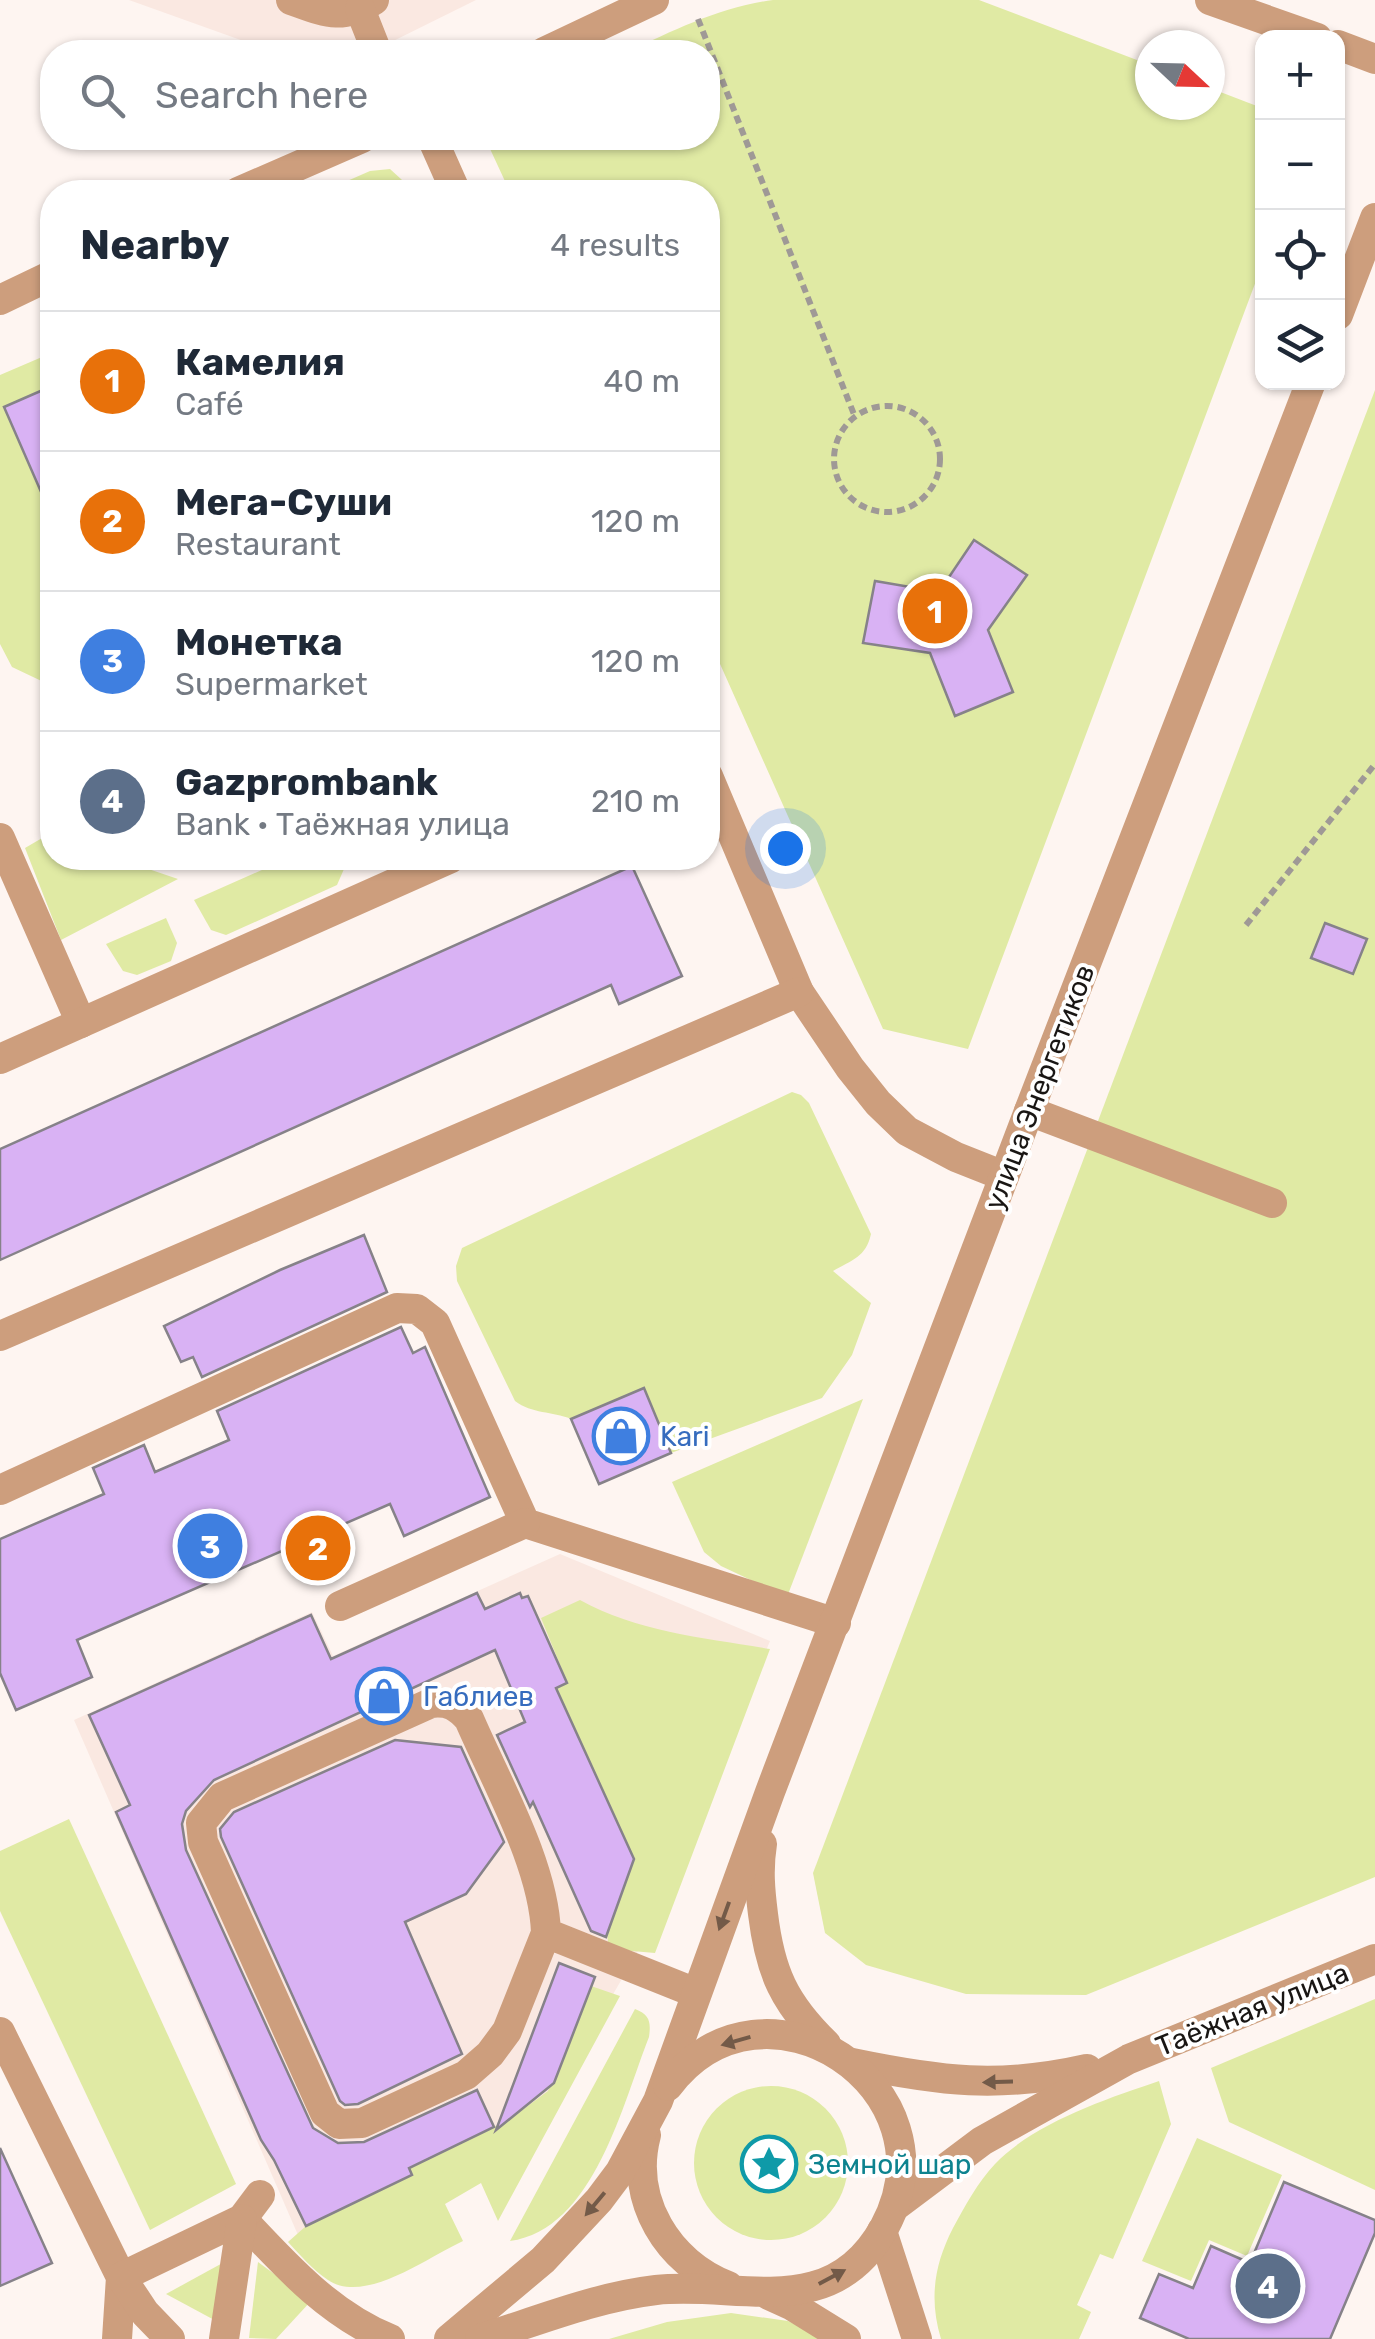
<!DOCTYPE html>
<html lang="en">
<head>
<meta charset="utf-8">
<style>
  :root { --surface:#fff; --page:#f2f2f3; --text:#1f2937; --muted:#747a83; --line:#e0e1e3; --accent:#b45309 }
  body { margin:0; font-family:Rubik,sans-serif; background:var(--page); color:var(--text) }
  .controls { position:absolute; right:30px; top:30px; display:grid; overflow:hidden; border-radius:20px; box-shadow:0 2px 8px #0004 }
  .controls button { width:90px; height:90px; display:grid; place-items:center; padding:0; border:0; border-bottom:2px solid var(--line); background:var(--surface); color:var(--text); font:50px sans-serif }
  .compass { position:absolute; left:1135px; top:30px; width:90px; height:90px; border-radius:50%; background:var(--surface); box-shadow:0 2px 8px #0004; rotate:112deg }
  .you { position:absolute; left:785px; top:848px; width:35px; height:35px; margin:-25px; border:8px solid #fff; border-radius:50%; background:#1a73e8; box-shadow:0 0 0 15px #1a73e833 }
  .badge { display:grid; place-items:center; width:65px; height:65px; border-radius:50%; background:var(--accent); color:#fff; font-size:32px; font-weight:700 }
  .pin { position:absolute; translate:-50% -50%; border:5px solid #fff; box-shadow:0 2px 10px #0006 }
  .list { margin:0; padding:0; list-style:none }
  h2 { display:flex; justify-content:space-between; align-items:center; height:130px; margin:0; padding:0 40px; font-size:42px }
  h2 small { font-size:32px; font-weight:400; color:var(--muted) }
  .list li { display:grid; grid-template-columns:65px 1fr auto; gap:30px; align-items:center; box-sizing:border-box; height:140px; padding:0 40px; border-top:2px solid var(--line) }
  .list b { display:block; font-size:38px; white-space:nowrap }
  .list p { margin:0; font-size:32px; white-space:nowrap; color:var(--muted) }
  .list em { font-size:32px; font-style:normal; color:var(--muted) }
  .icon { flex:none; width:55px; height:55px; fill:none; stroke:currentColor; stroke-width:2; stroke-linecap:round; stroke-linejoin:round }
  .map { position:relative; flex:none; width:1375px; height:2339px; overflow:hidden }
  .search { position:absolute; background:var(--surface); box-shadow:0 2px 8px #0004; left:40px; top:40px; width:680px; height:110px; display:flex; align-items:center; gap:25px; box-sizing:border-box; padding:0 35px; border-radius:40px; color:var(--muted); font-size:38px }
  .panel { position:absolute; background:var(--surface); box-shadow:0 2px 8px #0004; left:40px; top:180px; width:680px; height:690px; border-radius:40px }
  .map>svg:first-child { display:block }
  .built { fill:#fae8e1 }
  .green { fill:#e0eaa4 }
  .building { fill:#d9b2f4; stroke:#868289; stroke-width:2.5 }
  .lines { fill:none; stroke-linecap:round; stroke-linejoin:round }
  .path { stroke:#9f9996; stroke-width:6; stroke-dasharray:8 5; stroke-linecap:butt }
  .minor { stroke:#cd9e7d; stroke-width:30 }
  .oneway { fill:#735a48 }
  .labels { text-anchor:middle; stroke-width:8; stroke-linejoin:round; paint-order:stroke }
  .street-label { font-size:28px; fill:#191614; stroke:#fff }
  .shop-label { font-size:28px; fill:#366cbe; stroke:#fff; text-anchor:start }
  .culture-label { font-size:28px; fill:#0d838f; stroke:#fff; text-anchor:start }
</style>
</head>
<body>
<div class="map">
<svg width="1375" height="2339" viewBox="0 0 1375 2339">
  <rect width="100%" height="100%" fill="#fef5f1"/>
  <g class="built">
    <polygon points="129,0 476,0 371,52 274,52"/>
    <polygon points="560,1554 770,1641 650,1930 546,2111 298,2235 74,1720 312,1612 333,1656"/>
  </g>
  <g class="green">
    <path d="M773,0H979L1150,65V105H1210V88L1262,108V265L968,1049L883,1029L708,637V192H510L485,138H708V52H627C675,30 720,7 773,0Z"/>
    <polygon points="390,169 402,180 407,192 322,192 370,171"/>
    <polygon points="42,357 52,386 5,408 52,517 52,686 12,667 0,644 0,375"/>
    <polygon points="1375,390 1375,1877 1086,1995 966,1994 866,1965 825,1933 813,1873"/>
    <polygon points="49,834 52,836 52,858 116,858 178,879 61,940 25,848"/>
    <polygon points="289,858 339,858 344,869 337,885 226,935 211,930 194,900"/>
    <polygon points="166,918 177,943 171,961 137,975 123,971 106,944"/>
    <path d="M792,1092L801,1095L809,1103L871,1234C866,1257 852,1260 833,1271L871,1303L852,1355L822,1398L671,1453L643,1388L571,1419C552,1411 532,1414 515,1401L457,1281L456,1266L462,1248Z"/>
    <polygon points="863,1399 787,1597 721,1566 704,1552 672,1482"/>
    <path d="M580,1600C637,1632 706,1638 770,1649L655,1953L609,1949L607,1934L634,1859L557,1689L567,1682L541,1618Z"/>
    <polygon points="69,1819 236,2184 150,2230 0,1911 0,1851"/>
    <path d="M591,1986L620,1996L498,2221L481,2183L445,2204L463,2241C428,2257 365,2305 328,2280C313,2270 300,2255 288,2242L306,2226L412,2175L409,2168L510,2119L548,2091Z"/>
    <polygon points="1375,1999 1375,2190 1229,2122 1211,2068"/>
    <path d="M635,2009C650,2015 651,2022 649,2037C623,2102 594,2230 510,2241Z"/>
    <path d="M1159,2081L1171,2124L1113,2259L1100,2254L1077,2305L1091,2312L1079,2339H941C929,2299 934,2265 953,2228C965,2206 978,2182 995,2164C1034,2123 1106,2099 1159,2081Z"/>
    <circle cx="771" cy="2163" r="77"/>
    <polygon points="1197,2138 1282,2175 1247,2256 1209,2240 1191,2281 1142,2261"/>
    <polygon points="228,2260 218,2322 166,2294"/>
    <polygon points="258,2262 311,2301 276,2339 249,2338"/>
    <polygon points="731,2313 788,2321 825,2339 609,2339 667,2322"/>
  </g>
  <g class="building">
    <polygon points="52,386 52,517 4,407"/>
    <polygon points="974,540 1027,575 988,630 1013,692 955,716 930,653 863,643 875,581 939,592"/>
    <polygon points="632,866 682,976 619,1004 611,985 0,1260 0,1149"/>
    <polygon points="1325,923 1367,939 1353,974 1311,958"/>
    <polygon points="364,1235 387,1292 202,1377 193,1357 181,1362 164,1326 280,1270"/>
    <polygon points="401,1327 413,1353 425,1347 490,1497 404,1536 390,1504 77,1640 92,1677 16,1710 0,1673 0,1539 104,1494 93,1468 144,1445 155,1472 229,1440 217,1411"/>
    <polygon points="644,1388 671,1453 599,1484 571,1419"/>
    <polygon points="477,1593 485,1609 520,1593 522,1598 528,1596 567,1683 556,1688 634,1859 606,1937 591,1931 533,1802 530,1807 497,1735 525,1722 495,1650 214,1780 186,1811 182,1824 186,1850 313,2128 338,2143 364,2142 477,2090 494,2127 409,2168 412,2175 306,2226 274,2160 261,2140 116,1812 130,1805 89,1715 311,1615 331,1659"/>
    <polygon points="395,1740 461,1747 504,1842 466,1894 405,1922 462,2054 358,2104 345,2105 340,2101 221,1837 220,1829 234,1812"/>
    <polygon points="559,1963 595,1977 554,2083 496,2130"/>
    <polygon points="0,2148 52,2263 0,2286"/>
    <polygon points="1284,2182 1375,2220 1375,2233 1330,2339 1189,2339 1140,2318 1159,2274 1193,2288 1211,2246 1250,2263"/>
  </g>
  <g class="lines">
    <g class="path">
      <polyline points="698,19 855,417"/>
      <circle cx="887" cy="459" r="53"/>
      <polyline points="1246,925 1375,764"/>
    </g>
    <g class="minor">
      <path d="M291,0C325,12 341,21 374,0"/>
      <polyline points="1210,0 1317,38"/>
      <polyline points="360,9 377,52"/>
      <polyline points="1338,45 1375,59"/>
      <polyline points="544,52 654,0"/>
      <polyline points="432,138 456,192"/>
      <polyline points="238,192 362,138"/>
      <polyline points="0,300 52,275"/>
      <polyline points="1338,315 1375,218"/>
      <polyline points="708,776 799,992 850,1068 878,1103 907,1131 956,1157 1004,1176"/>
      <polyline points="0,838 81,1023"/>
      <polyline points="0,1059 451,858"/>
      <polyline points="1029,1111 1272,1203"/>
      <polyline points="0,1336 799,992"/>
      <polyline points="0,1490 397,1308 417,1309 435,1323 525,1523 836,1623"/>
      <polyline points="340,1606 525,1523"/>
      <path d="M762,1844C758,1869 760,1890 763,1914C770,1972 784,2003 826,2044"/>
      <path d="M546,1933L507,2031L490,2054L466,2075L362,2123L339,2124L325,2113L203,1842L201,1823L222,1797L431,1703C449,1701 457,1706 469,1719C496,1782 544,1865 546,1933L696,1993"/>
      <polyline points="0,2032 121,2277 117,2339"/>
      <path d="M852,2063C939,2081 999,2089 1087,2069"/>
      <path d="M646,2135C629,2200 668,2263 728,2286"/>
      <polyline points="894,2207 982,2141 1129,2059 1375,1959"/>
      <path d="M242,2219C285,2265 330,2315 390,2339"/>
      <polyline points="882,2231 917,2339"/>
      <polyline points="769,2295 791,2305 846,2339"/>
      <polyline points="170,2339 145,2313 121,2277 242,2219 260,2195"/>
      <polyline points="224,2339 242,2219"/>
      <polyline points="449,2339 543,2260 599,2200 620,2172 658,2101 770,1792 1029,1111 1311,382"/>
      <path d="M480,2339C537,2321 596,2297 656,2290C740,2281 831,2323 884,2228C960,2088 764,1959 668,2086"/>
    </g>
  </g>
  <defs><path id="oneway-solid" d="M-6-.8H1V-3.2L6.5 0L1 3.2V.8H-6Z" transform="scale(2.5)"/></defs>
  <g class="oneway">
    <use href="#oneway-solid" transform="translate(724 1916) rotate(110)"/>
    <use href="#oneway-solid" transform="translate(736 2041) rotate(164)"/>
    <use href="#oneway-solid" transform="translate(998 2082) rotate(178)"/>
    <use href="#oneway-solid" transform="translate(595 2204) rotate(130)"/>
    <use href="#oneway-solid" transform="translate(832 2277) rotate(-28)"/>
  </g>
  <defs>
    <g id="shop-ring" transform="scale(2.875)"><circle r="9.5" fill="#fff" stroke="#3f7fe0" stroke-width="1.5"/><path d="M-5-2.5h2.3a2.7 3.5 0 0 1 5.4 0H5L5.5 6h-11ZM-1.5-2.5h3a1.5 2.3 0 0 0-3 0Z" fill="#3f7fe0"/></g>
    <g id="sight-ring" transform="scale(2.875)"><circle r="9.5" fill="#fff" stroke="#0f9aa8" stroke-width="1.5"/><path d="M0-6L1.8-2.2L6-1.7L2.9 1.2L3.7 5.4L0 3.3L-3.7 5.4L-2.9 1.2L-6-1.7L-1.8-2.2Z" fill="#0f9aa8"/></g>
  </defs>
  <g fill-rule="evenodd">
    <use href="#shop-ring" x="621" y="1436"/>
    <use href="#shop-ring" x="384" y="1696"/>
    <use href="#sight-ring" x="769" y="2164"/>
  </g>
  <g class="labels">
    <g class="street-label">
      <text transform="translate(1039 1087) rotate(-69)" y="10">улица Энергетиков</text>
      <text transform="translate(1252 2009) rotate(-22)" y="10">Таёжная улица</text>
    </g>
    <g class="shop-label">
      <text x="660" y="1446">Kari</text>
      <text x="423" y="1706">Габлиев</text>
    </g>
    <g class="culture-label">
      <text x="808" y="2174">Земной шар</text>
    </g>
  </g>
</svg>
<div class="controls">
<button>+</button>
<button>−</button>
<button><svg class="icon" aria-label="locate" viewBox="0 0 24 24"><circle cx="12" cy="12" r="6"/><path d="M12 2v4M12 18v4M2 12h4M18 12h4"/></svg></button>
<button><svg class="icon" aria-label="layers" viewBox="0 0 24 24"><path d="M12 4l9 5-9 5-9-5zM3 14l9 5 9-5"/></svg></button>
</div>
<svg class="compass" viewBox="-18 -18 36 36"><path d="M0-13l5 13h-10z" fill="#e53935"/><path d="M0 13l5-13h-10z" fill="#747a83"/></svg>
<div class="you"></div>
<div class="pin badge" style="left:935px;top:611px;background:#e8710a">1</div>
<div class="pin badge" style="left:318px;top:1548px;background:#e8710a">2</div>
<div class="pin badge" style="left:210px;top:1546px;background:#3f7fe0">3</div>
<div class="pin badge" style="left:1268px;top:2286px;background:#5c6f8a">4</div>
<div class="search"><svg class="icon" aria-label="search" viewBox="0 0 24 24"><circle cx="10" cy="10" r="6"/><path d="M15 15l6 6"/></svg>Search here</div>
<section class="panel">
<h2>Nearby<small>4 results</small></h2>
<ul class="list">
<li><span class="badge" style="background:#e8710a">1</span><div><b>Камелия</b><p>Café</p></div><em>40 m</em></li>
<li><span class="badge" style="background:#e8710a">2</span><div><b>Мега-Суши</b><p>Restaurant</p></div><em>120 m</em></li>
<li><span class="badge" style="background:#3f7fe0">3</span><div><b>Монетка</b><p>Supermarket</p></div><em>120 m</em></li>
<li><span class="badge" style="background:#5c6f8a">4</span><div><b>Gazprombank</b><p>Bank · Таёжная улица</p></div><em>210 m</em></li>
</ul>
</section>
</div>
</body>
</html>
